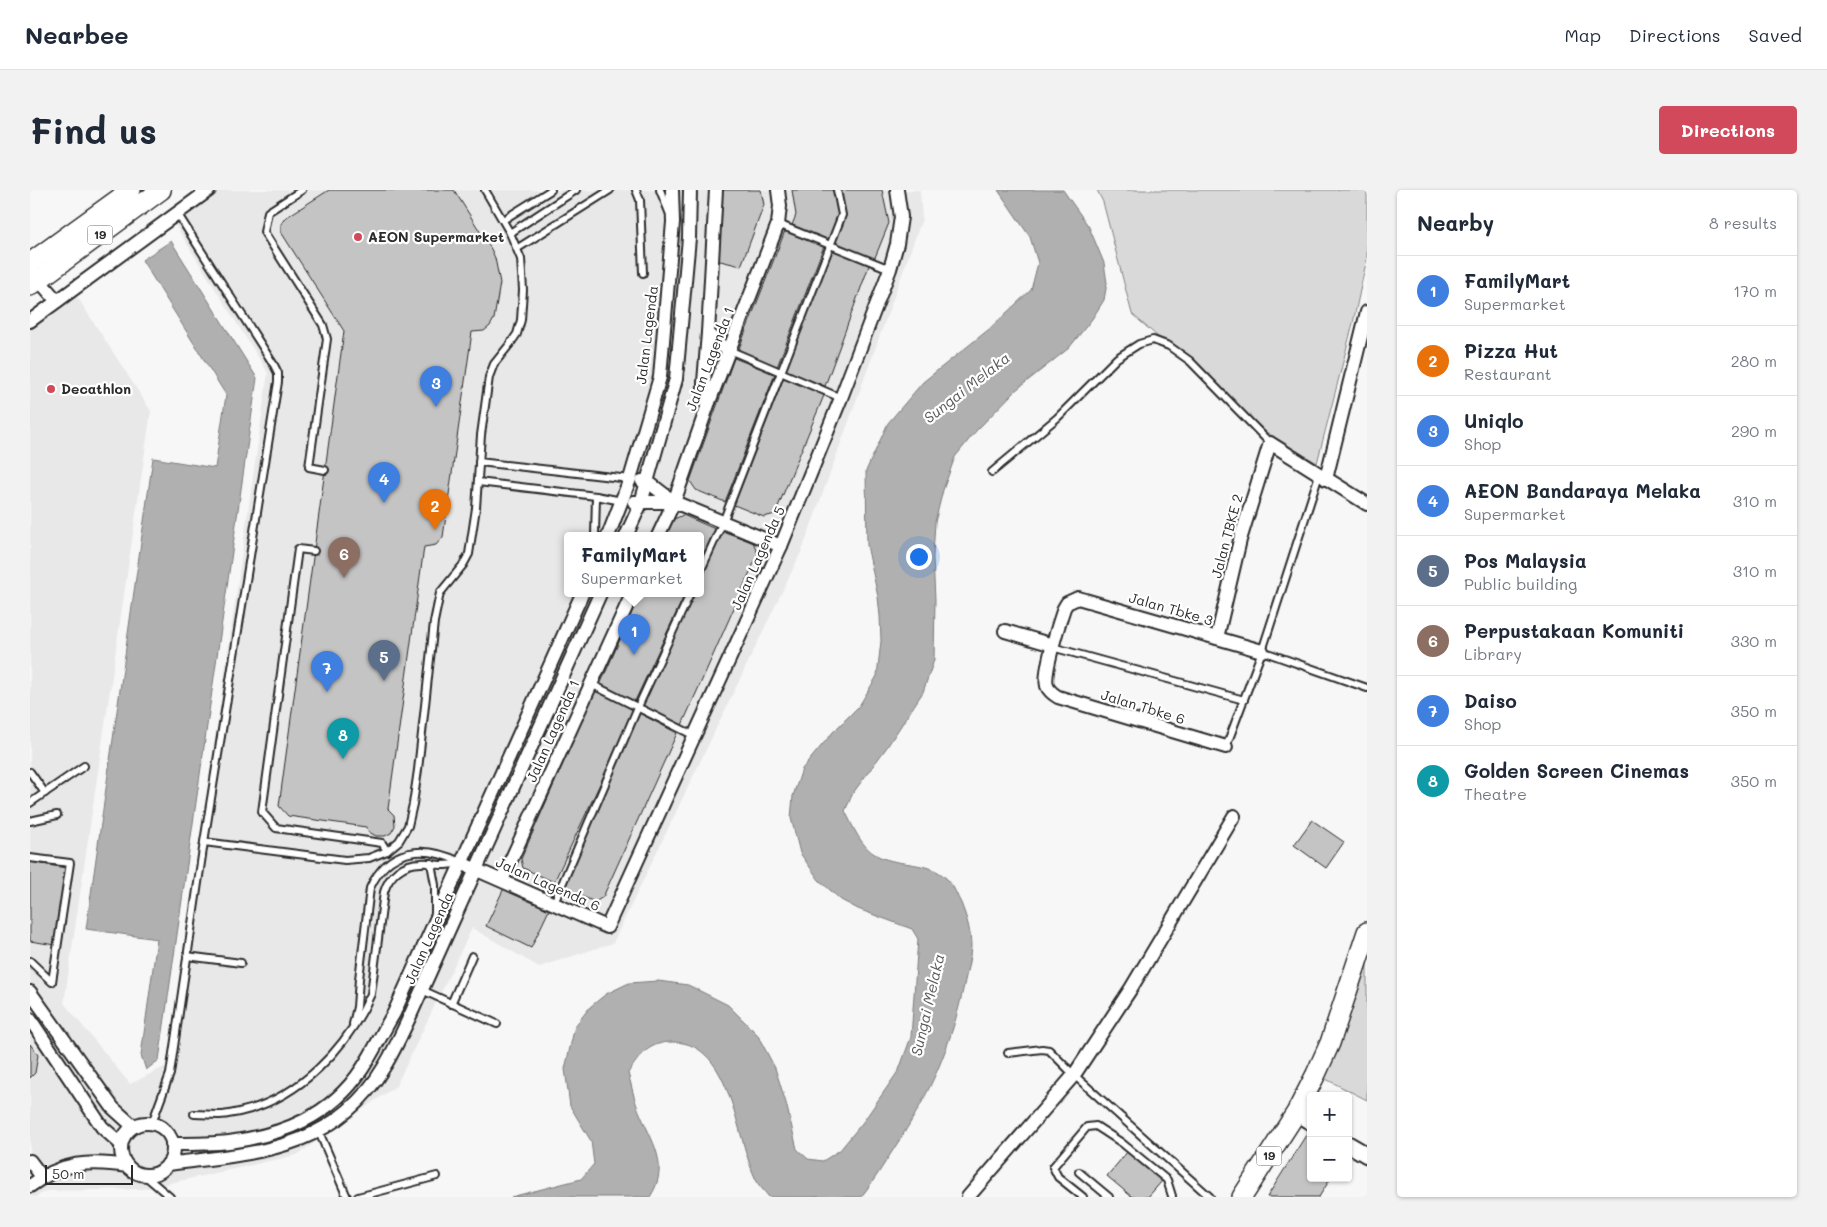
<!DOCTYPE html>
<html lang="en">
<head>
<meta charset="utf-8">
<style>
  :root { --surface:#fff; --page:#f2f2f3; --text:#1f2937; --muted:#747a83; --line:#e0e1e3; --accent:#d1495b }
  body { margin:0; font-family:Mali,sans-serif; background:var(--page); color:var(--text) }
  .controls { position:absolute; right:15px; bottom:15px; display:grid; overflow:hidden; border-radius:5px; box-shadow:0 1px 4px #0004 }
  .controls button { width:45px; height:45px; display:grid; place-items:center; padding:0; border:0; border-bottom:1px solid var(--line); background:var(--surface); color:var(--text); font:25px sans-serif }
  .scale { position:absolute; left:15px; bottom:12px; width:88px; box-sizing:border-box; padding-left:5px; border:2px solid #2b2b2b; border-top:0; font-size:14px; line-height:18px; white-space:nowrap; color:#2b2b2b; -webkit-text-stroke:4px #fff; paint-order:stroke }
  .you { position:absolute; left:888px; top:366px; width:18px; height:18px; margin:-12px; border:4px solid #fff; border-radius:50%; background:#1a73e8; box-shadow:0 0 0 8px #1a73e833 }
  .badge { display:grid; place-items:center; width:32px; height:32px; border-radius:50%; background:var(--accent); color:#fff; font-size:16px; font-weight:700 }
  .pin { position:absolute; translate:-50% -41px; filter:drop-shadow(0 1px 2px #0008) }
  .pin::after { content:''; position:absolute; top:26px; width:18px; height:15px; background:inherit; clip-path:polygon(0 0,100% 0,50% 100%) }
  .popup { position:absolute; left:534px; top:342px; width:140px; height:65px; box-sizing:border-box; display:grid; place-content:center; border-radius:5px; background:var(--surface); filter:drop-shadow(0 1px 4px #0005); font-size:16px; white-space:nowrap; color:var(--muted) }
  .popup b { font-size:19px; color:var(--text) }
  .popup::after { content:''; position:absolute; left:50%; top:100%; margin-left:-10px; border:10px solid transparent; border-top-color:var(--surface) }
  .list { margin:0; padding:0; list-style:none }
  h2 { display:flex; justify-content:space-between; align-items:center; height:65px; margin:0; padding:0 20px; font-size:21px }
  h2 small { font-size:16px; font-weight:400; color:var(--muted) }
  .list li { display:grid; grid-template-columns:32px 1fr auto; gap:15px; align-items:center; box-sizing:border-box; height:70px; padding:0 20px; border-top:1px solid var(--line) }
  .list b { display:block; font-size:19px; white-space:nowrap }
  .list p { margin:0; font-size:16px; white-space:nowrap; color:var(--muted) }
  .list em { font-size:16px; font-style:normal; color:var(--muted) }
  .map { position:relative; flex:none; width:1337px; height:1007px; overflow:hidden; border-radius:5px }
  header { display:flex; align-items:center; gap:30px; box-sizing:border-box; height:70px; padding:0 25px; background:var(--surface); border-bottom:1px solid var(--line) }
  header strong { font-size:24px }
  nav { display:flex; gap:28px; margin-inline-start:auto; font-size:18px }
  .intro { display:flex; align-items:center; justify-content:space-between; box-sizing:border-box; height:120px; padding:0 30px }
  h1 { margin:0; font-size:35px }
  .button { padding:12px 22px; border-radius:5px; background:var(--accent); color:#fff; font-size:18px; font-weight:700 }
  main { display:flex; gap:30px; padding:0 30px }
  aside { flex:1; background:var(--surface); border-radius:5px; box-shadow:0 1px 4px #0004 }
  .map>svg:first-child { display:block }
  .built { fill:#e8e8e8; fill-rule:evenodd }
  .green { fill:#d9d9d9; stroke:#828282 }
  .water { fill:#b0b0b0; stroke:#7b7b7b }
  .building { fill:#c4c4c4; stroke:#2b2b2b }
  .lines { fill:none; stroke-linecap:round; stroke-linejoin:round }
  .service-casing { stroke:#2b2b2b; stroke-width:10 }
  .minor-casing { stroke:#2b2b2b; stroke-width:16 }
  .tertiary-casing { stroke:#2b2b2b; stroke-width:19 }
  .primary-casing { stroke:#2b2b2b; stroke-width:22 }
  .service { stroke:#fff; stroke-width:6 }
  .minor { stroke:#fff; stroke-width:12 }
  .tertiary { stroke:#fff; stroke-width:15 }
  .primary { stroke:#fff; stroke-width:19 }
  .poi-dot { fill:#d1495b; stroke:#fff; stroke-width:2 }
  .labels { text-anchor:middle; stroke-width:4.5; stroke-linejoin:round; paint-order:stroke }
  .shield { fill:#fff; stroke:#6b6b6b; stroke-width:1 }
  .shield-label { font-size:12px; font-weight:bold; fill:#2b2b2b }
  .poi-label { font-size:14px; font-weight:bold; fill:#2b2b2b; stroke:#fff; text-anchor:start }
  .street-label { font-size:14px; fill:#2b2b2b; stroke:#fff }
  .water-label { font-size:15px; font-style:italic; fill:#5a5a5a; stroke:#fff }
</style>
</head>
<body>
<header>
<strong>Nearbee</strong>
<nav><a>Map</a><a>Directions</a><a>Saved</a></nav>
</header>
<div class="intro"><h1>Find us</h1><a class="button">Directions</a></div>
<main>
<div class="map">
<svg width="1337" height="1007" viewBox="0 0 1337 1007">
  <rect width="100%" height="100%" fill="#f7f7f7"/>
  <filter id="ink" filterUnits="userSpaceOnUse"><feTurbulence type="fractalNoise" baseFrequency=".02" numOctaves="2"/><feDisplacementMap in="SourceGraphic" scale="10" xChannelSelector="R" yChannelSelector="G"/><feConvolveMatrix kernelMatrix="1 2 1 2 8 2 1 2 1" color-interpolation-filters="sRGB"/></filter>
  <g filter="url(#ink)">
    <path class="built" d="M168,0H890L892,29L773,358L583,753L509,777L442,738L366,896L267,965L113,999L16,1001L6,1007H0V128L42,99L121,221L34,813L100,894L138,875L238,183L137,22ZM538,346H670V404H538Z"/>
    <g class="green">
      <polygon points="1067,0 1337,0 1337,68 1323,133 1287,273 1236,242 1102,124 1073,12"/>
      <polygon points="1337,745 1337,910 1286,884"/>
    </g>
    <g class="water">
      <path d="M968,0H1033L1059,37L1074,73L1077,93L1074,110L1062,129L1039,158L986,200L946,241L925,267L913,300L905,332L903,367L905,410L904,470L893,502L857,557L823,603L815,621C823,636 831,658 848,666C870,677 900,670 918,690C924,696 927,706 931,713C937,728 941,742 941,757C940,770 937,782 934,795C921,857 900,904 865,957C854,974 844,991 831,1007H739C736,1003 732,999 729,995C705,956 705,852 643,852C619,852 610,865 598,883C601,893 603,904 606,913C617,946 643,972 620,1007H481L551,989L564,974L561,951L540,916L535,879L545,836L560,817L576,804L599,793L628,791L658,795L698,815L727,844L745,878L756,913L767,959L778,969L793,971L810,960L833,932L869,880L881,847L888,749L882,739L828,719L811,710L789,690L770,663L761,628L763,606L772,579L803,542L829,516L847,486L851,451L850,426L848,407L837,355L836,281L858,233L893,192L958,140L1001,100L1008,73L1000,47Z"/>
      <polygon points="141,51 227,188 129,870 116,880 111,865 127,749 56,739 123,268 185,278 196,205 112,70"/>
    </g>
    <g class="building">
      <polygon points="299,0 424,0 461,59 465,68 470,93 464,129 460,136 454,141 442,142 413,347 406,355 394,357 358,619 364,625 365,636 361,643 355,646 346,646 339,642 336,637 258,626 249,616 314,141 251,42 251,34 255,28"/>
      <polygon points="692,0 731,0 734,15 711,76 686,70"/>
      <polygon points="762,0 804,0 809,24 799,52 762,35 766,25"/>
      <polygon points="810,0 852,0 859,33 844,70 804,55 815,28"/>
      <polygon points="755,41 794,56 747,177 708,161"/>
      <polygon points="800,58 840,73 795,196 755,180"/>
      <polygon points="704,168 745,184 695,312 666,300 660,291"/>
      <polygon points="754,187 795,203 745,324 734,327 704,315"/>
      <polygon points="653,325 685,339 670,372 670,346 635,346 642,330"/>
      <polygon points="692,341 723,352 728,364 652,535 613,516 664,404 670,404 670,390"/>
      <polygon points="610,404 655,404 605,511 570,495"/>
      <polygon points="565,501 605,519 524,692 493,678 491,669"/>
      <polygon points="609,523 647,543 573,707 565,712 532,698"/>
      <polygon points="1282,630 1314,652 1296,678 1264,655"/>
      <polygon points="0,672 36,678 25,755 0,751"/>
      <polygon points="474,698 519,720 501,758 456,736"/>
      <polygon points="0,854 8,865 5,883 0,888"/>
      <polygon points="1278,942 1281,944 1281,988 1301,988 1289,1007 1237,1007"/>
      <polygon points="1098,961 1132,991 1118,1007 1102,1007 1077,986"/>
    </g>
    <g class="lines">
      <g class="service-casing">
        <g id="service">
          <polyline points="272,0 238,22 234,42 293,135 297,149 279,277 295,280"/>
          <polyline points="606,0 610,10 613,83"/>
          <polyline points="630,0 639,22"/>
          <polyline points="473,30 521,0"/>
          <polyline points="748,34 860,79"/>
          <polyline points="480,43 546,0"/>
          <polyline points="488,58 580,0"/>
          <polyline points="699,160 811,208"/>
          <polyline points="449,272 600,289"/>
          <polyline points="962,282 1027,228 1087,168 1109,154 1123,150 1139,156 1160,171 1240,253"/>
          <polyline points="448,292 566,306 592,311"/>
          <polyline points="565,346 566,306"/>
          <polyline points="284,361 268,359 232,622 246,638 352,653 357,661"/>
          <polyline points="670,382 693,332 812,25 807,0"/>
          <polyline points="1022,457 1214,510"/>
          <polyline points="1232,461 1337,498"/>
          <polyline points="561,494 665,546"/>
          <polyline points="1196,557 1232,461 1289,285"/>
          <polyline points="0,582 15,603"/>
          <polyline points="0,613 54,576"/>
          <polyline points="0,631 27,625"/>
          <polyline points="174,652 315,670 339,668 357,661 369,651 378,636 383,614 388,580 404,432 410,403 433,375 439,364 446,318 451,245 459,187 464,174 480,154 487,144 491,130 493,100 491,69 480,43 455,0"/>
          <polyline points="0,668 40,673 22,792 0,771"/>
          <polyline points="401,673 405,695 405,724"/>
          <polyline points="524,713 608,517 660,404"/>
          <polyline points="157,766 211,773"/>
          <polyline points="392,800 467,834"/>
          <polyline points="421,814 442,766"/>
          <path d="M323,834L327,817L329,789L340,698C358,658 394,654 430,672"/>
          <polyline points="978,863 1012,859 1019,860 1044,885 1180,1007"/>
          <path d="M164,924C173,924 182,925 190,925C197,925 203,923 209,922C269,909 317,858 341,804L354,702C359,685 373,673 391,673C398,672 405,675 411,675C418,675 425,674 431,673"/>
          <polyline points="122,933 140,884 174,652 248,192 248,183 244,175 147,23"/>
          <polyline points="289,942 317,1007"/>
          <polyline points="1049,982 1079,1007"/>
          <polyline points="113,984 140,1007"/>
          <polyline points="328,1007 407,986"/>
          <polyline points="1053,1007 1028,987 1023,977 1057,937 1066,936 1092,953 1137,990 1142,1006"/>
        </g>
      </g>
      <g class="minor-casing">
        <g id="minor">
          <polyline points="0,80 27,111"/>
          <polyline points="0,131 179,0"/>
          <polyline points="678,143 687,153 699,160"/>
          <polyline points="679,212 674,200 674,192 678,143 686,0"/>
          <polyline points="1296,289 1337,122"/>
          <polyline points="612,291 618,292 644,312 751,356"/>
          <polyline points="604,312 644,312"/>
          <polyline points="578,346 600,289 630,187 643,32 642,0"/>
          <polyline points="596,346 611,313 646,189 659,48 660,0"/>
          <polyline points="628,346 644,312 679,212 748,34 750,16 748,0"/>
          <polyline points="975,441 1023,455"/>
          <polyline points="1187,448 1210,350 1240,253 1337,314"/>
          <path d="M1196,557L1028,507C1023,504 1019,501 1017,496C1013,483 1029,433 1034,418L1037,413L1048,408L1232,461"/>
          <polyline points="431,673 577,737 751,356 811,208 860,79 867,54 871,27 867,0"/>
          <polyline points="472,690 602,404"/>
          <polyline points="0,802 83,918 103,936"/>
          <polyline points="0,829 72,937 91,954"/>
          <circle cx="117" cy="959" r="26"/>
          <path d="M142,954C161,954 181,954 199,952C253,945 301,926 332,879C344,861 353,841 364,823L552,404"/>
          <polyline points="0,971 12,987"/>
          <path d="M138,974C225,963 304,961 354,877C364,861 372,843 380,826L570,404"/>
          <path d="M0,996C32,972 59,970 97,976"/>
          <polyline points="938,1007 1044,885 1100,800 1204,626"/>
        </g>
      </g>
      <g class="tertiary-casing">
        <g id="tertiary">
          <polyline points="1266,923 1281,932"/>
          <polyline points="1318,954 1337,965"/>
        </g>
      </g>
      <g class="primary-casing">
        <g id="primary">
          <polyline points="0,73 101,0"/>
          <polyline points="0,96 131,0"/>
          <polyline points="1212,1007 1266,923 1286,884 1300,853 1337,742"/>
        </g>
      </g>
      <use href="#service" class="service"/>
      <use href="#minor" class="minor"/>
      <use href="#tertiary" class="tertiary"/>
      <use href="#primary" class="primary"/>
    </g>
  </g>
  <g class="poi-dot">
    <circle cx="328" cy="47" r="5"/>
    <circle cx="21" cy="199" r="5"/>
  </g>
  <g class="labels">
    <g class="shield">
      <rect x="57.5" y="35.5" width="25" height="19" rx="4"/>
      <rect x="1226.5" y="956.5" width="25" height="19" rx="4"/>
    </g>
    <g class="shield-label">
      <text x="70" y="49">19</text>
      <text x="1239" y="970">19</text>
    </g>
    <g class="poi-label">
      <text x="338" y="52">AEON Supermarket</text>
      <text x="31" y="204">Decathlon</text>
    </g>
    <g class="street-label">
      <text transform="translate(617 145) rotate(-83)" y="5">Jalan Lagenda</text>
      <text transform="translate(680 169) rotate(-69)" y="5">Jalan Lagenda 1</text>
      <text transform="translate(1197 346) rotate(-75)" y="5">Jalan TBKE 2</text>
      <text transform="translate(728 368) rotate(-66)" y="5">Jalan Lagenda 5</text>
      <text transform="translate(1141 419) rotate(16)" y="5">Jalan Tbke 3</text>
      <text transform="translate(1113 517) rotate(17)" y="5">Jalan Tbke 6</text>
      <text transform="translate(523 541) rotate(-66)" y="5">Jalan Lagenda 1</text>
      <text transform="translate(518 694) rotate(24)" y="5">Jalan Lagenda 6</text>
      <text transform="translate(399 748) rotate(-66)" y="5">Jalan Lagenda</text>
    </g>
    <g class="water-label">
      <text transform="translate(937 198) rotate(-38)" y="5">Sungai Melaka</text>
      <text transform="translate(898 815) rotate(-77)" y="5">Sungai Melaka</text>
    </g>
  </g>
</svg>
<div class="controls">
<button>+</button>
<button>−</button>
</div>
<div class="scale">50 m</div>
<div class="you"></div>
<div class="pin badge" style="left:604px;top:465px;background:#3f7fe0">1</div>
<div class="popup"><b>FamilyMart</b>Supermarket</div>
<div class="pin badge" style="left:405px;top:340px;background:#e8710a">2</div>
<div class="pin badge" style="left:406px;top:217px;background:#3f7fe0">3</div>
<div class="pin badge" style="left:354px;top:313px;background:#3f7fe0">4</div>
<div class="pin badge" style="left:354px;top:491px;background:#5c6f8a">5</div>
<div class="pin badge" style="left:314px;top:388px;background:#8d6e63">6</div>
<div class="pin badge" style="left:297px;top:502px;background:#3f7fe0">7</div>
<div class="pin badge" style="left:313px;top:569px;background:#0f9aa8">8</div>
</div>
<aside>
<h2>Nearby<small>8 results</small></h2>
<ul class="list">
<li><span class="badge" style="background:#3f7fe0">1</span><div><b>FamilyMart</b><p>Supermarket</p></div><em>170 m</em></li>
<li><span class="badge" style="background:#e8710a">2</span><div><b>Pizza Hut</b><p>Restaurant</p></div><em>280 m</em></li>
<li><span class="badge" style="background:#3f7fe0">3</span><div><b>Uniqlo</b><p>Shop</p></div><em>290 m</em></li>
<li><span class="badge" style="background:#3f7fe0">4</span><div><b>AEON Bandaraya Melaka</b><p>Supermarket</p></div><em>310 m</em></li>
<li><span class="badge" style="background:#5c6f8a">5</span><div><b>Pos Malaysia</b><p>Public building</p></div><em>310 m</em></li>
<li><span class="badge" style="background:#8d6e63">6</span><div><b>Perpustakaan Komuniti</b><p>Library</p></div><em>330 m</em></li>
<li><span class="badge" style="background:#3f7fe0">7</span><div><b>Daiso</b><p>Shop</p></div><em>350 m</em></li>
<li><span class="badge" style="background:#0f9aa8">8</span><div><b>Golden Screen Cinemas</b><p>Theatre</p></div><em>350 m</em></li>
</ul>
</aside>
</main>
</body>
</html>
